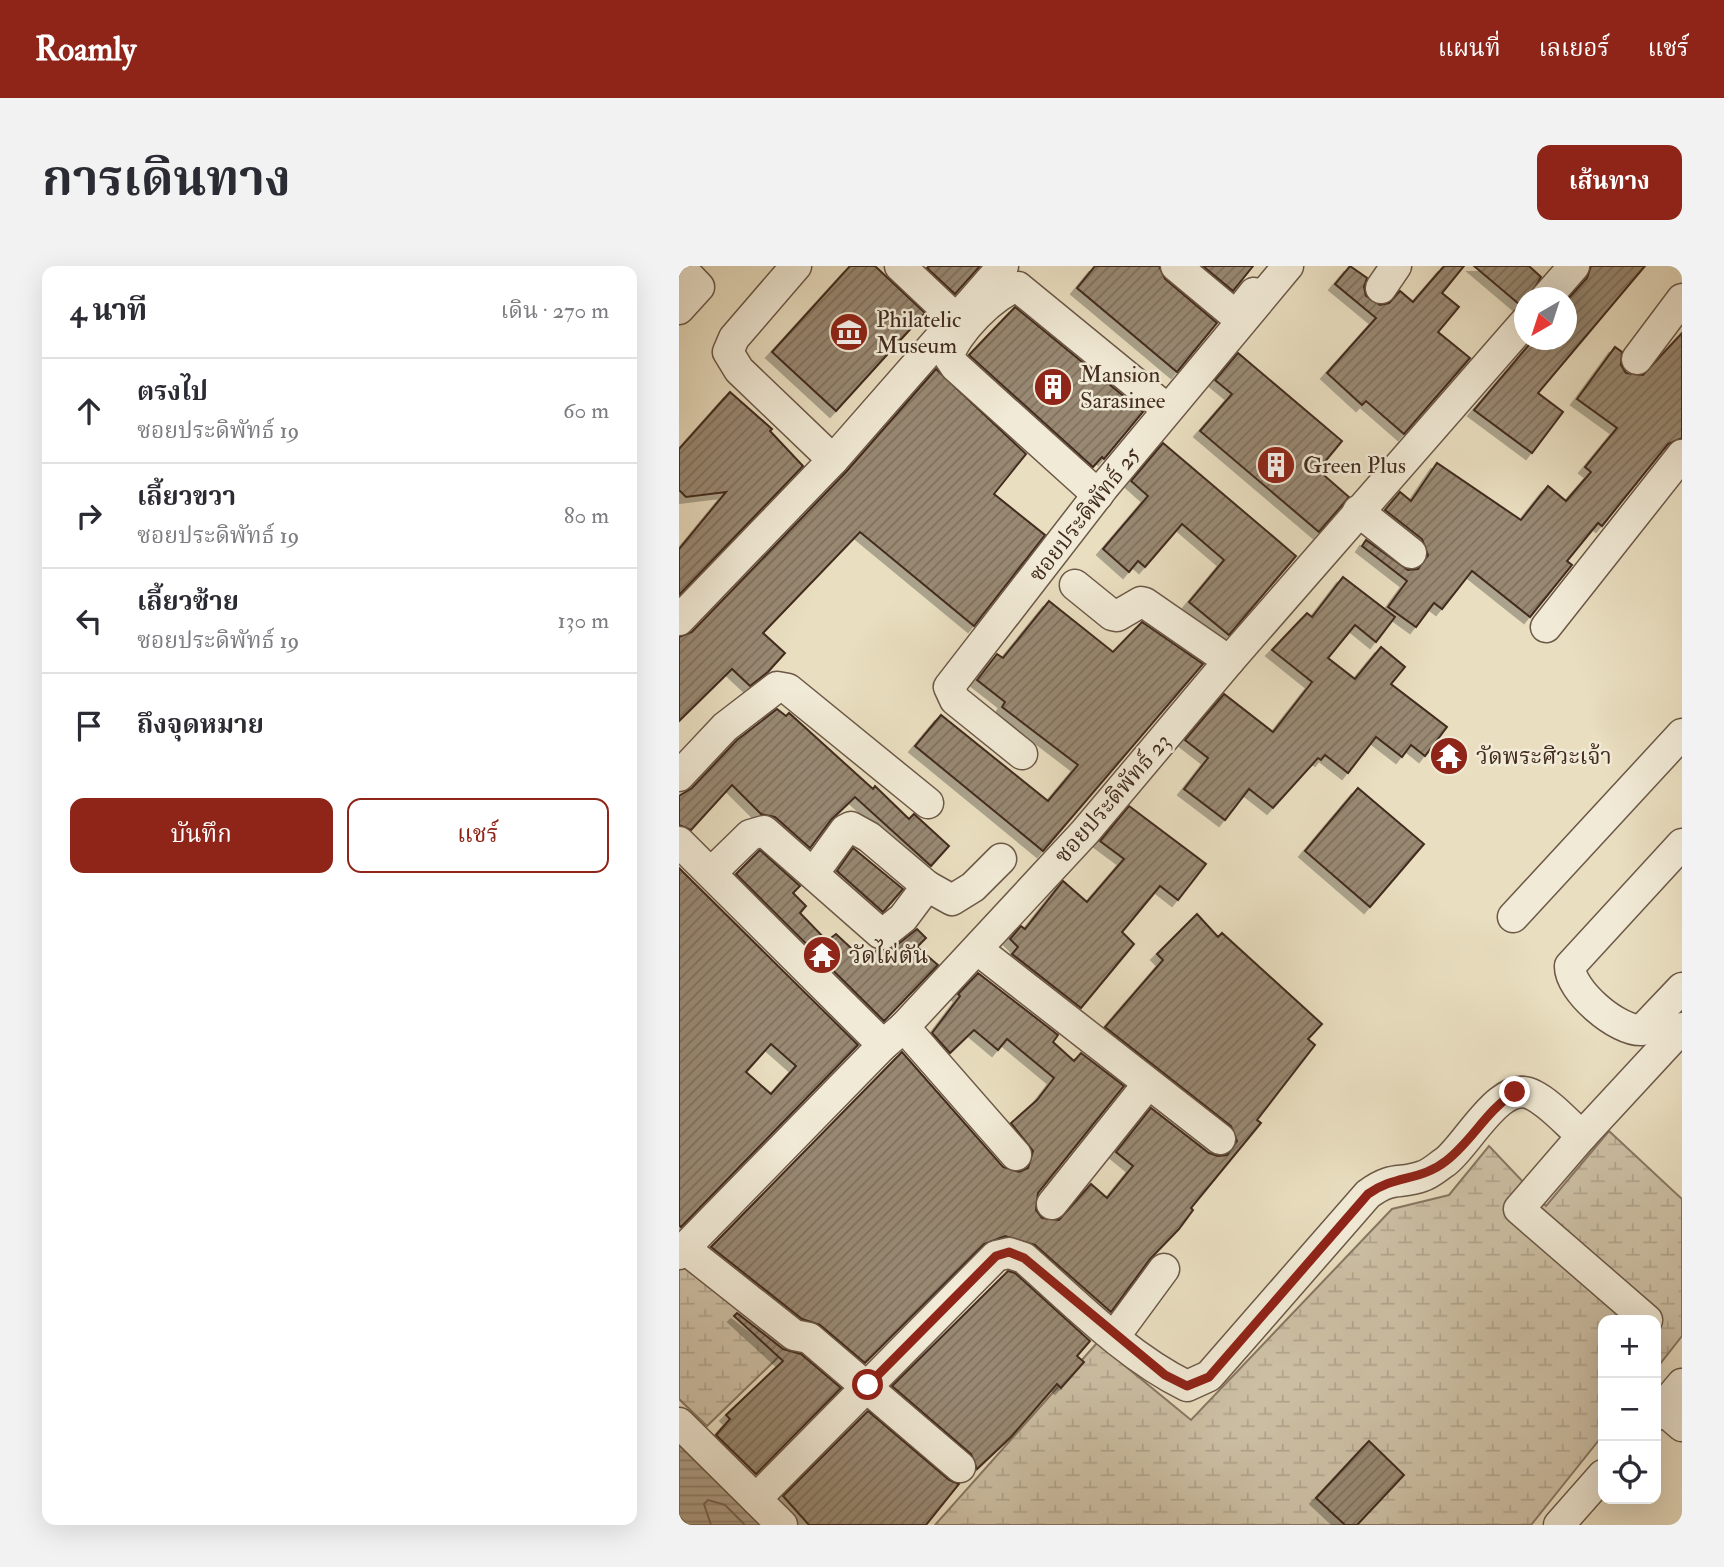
<!DOCTYPE html>
<html lang="th">
<head>
<meta charset="utf-8">
<style>
  :root { --surface:#fff; --page:#f2f2f3; --text:#2b2b33; --muted:#7c7c81; --line:#e1e1e2; --accent:#8f2418 }
  body { margin:0; font-family:"IM FELL Double Pica","Noto Serif Thai",serif; background:var(--page); color:var(--text) }
  .controls { position:absolute; right:21px; bottom:21px; display:grid; overflow:hidden; border-radius:14px; box-shadow:0 7px 28px #0002 }
  .controls button { width:63px; height:63px; display:grid; place-items:center; padding:0; border:0; border-bottom:2px solid var(--line); background:var(--surface); color:var(--text); font:35px sans-serif }
  .compass { position:absolute; left:835px; top:21px; width:63px; height:63px; border-radius:50%; background:var(--surface); box-shadow:0 7px 28px #0002; rotate:219deg }
  .stop { position:absolute; width:21px; height:21px; margin:-16px; border:5px solid #8f2418; border-radius:50%; background:#fff }
  .stop.end { background:#8f2418; border-color:#fff; box-shadow:0 2px 7px #0008 }
  .list { margin:0; padding:0; list-style:none }
  h2 { display:flex; justify-content:space-between; align-items:center; height:91px; margin:0; padding:0 28px; font-size:30px }
  h2 small { font-size:23px; font-weight:400; color:var(--muted) }
  .list li { display:grid; grid-template-columns:46px 1fr auto; gap:21px; align-items:center; box-sizing:border-box; height:105px; padding:0 28px; border-top:2px solid var(--line) }
  .list b { display:block; font-size:26px; white-space:nowrap }
  .list p { margin:0; font-size:23px; white-space:nowrap; color:var(--muted) }
  .list em { font-size:23px; font-style:normal; color:var(--muted) }
  .actions { display:flex; gap:14px; padding:21px 28px }
  .actions a { flex:1; padding:16px 0; border:2px solid var(--accent); border-radius:14px; text-align:center; font-size:24px; color:var(--accent) }
  .actions .main { background:var(--accent); color:#fff }
  .icon { flex:none; width:38px; height:38px; fill:none; stroke:currentColor; stroke-width:2; stroke-linecap:round; stroke-linejoin:round }
  .map { position:relative; flex:none; width:1003px; height:1259px; overflow:hidden; border-radius:14px }
  header { display:flex; align-items:center; gap:42px; box-sizing:border-box; height:98px; padding:0 35px; background:var(--accent); color:#fff }
  header strong { font-size:33px }
  nav { display:flex; gap:38px; margin-inline-start:auto; font-size:24px }
  .intro { display:flex; align-items:center; justify-content:space-between; box-sizing:border-box; height:168px; padding:0 42px }
  h1 { margin:0; font-size:49px }
  .button { padding:18px 32px; border-radius:14px; background:var(--accent); color:#fff; font-size:24px; font-weight:700 }
  main { display:flex; gap:42px; padding:0 42px }
  aside { flex:1; background:var(--surface); border-radius:14px; box-shadow:0 7px 28px #0002 }
  .map>svg:first-child { display:block }
  .wetland { fill:url(#wetland-marsh); stroke:#887662; stroke-width:2 }
  .water { fill:url(#water-rules); stroke:#84725f; stroke-width:2 }
  .lines { fill:none; stroke-linecap:round; stroke-linejoin:round }
  .shore { stroke:#796654; stroke-width:2 }
  .building { fill:url(#building-hatch); stroke:#422c1f; stroke-width:2; fill-rule:evenodd; filter:url(#shadow) }
  .minor-casing { stroke:#6c5847; stroke-width:33 }
  .minor { stroke:#f1ead6; stroke-width:30 }
  .route { stroke:#8f2418; stroke-width:9 }
  .labels { text-anchor:middle; stroke-width:5; stroke-linejoin:round; paint-order:stroke }
  .poi-label { font-size:23px; fill:#422c1f; stroke:#f1ead6; text-anchor:start }
  .street-label { font-size:23px; fill:#422c1f; stroke:#f1ead6 }
</style>
</head>
<body>
<header>
<strong>Roamly</strong>
<nav><a>แผนที่</a><a>เลเยอร์</a><a>แชร์</a></nav>
</header>
<div class="intro"><h1>การเดินทาง</h1><a class="button">เส้นทาง</a></div>
<main>
<aside>
<h2>4 นาที<small>เดิน · 270 m</small></h2>
<ul class="list">
<li><svg class="icon" aria-label="ahead" viewBox="0 0 24 24"><path d="M12 20V5M6 11l6-6 6 6"/></svg><div><b>ตรงไป</b><p>ซอยประดิพัทธ์ 19</p></div><em>60 m</em></li>
<li><svg class="icon" aria-label="right" viewBox="0 0 24 24"><path d="M7 20v-9h11M14 6l5 5-5 5"/></svg><div><b>เลี้ยวขวา</b><p>ซอยประดิพัทธ์ 19</p></div><em>80 m</em></li>
<li><svg class="icon" aria-label="left" viewBox="0 0 24 24"><path d="M17 20v-9H6M10 6l-5 5 5 5"/></svg><div><b>เลี้ยวซ้าย</b><p>ซอยประดิพัทธ์ 19</p></div><em>130 m</em></li>
<li><svg class="icon" aria-label="arrive" viewBox="0 0 24 24"><path d="M6 21V4h12l-3 4 3 4H6"/></svg><div><b>ถึงจุดหมาย</b></div></li>
</ul>
<div class="actions"><a class="main">บันทึก</a><a>แชร์</a></div>
</aside>
<div class="map">
<svg width="1003" height="1259" viewBox="0 0 1003 1259">
  <defs>
    <pattern id="wetland-marsh" width="20" height="14" patternUnits="userSpaceOnUse" patternTransform="scale(1.75)"><rect width="20" height="14" fill="#cdc0a5"/><path d="M1 5h8M5 5V1M11 12h8M15 12V8" fill="none" stroke="#b1a58e"/></pattern>
    <pattern id="water-rules" width="6" height="5" patternUnits="userSpaceOnUse" patternTransform="scale(1.75)"><rect width="6" height="5" fill="#b0a189"/><path d="M0 2.5h6" fill="none" stroke="#91836f"/></pattern>
    <pattern id="building-hatch" width="6" height="6" patternUnits="userSpaceOnUse" patternTransform="scale(1.75)"><rect width="6" height="6" fill="#998973"/><path d="M-1 1l2-2M0 6l6-6M5 7l2-2" fill="none" stroke="#7e705e"/></pattern>
    <filter id="shadow"><feDropShadow dx="-6" dy="6" stdDeviation="0" flood-color="#0004"/></filter>
  </defs>
  <rect width="100%" height="100%" fill="#e9dec0"/>
  <filter id="stains"><feTurbulence type="fractalNoise" baseFrequency=".00286" numOctaves="4"/><feColorMatrix values="0 0 0 0 .2 0 0 0 0 .09 0 0 0 0 .02 0 0 0 .5 -.17"/></filter>
  <radialGradient id="worn" r=".72"><stop offset=".6" stop-color="#630" stop-opacity="0"/><stop offset="1" stop-color="#630" stop-opacity=".3"/></radialGradient>
  <g class="wetland">
    <polygon points="930,865 1003,933 1003,1070 977,1103 977,1054 924,1054 924,1169 852,1259 256,1259 418,1077 512,1154 713,943 770,929 810,880 867,940"/>
    <polygon points="12,991 117,1074 28,1160 0,1133 0,1003"/>
  </g>
  <polygon class="water" points="0,1150 103,1259 8,1259 0,1250"/>
  <g class="lines">
    <polyline class="shore" points="32,1259 25,1238 29,1234 46,1239 66,1259"/>
  </g>
  <g class="building">
    <polygon points="171,0 196,0 246,47 157,145 93,86"/>
    <polygon points="250,0 301,0 276,28 248,2"/>
    <polygon points="416,0 480,0 486,13 538,57 498,106 398,22"/>
    <polygon points="524,0 574,0 554,25"/>
    <polygon points="671,0 688,12 685,21 687,30 701,39 710,37 721,25 734,36 765,0 785,0 763,27 780,41 759,66 791,92 725,168 687,135 683,139 648,107 697,52 656,18"/>
    <polygon points="795,0 850,0 862,11 850,32 845,32 845,38 841,39"/>
    <polygon points="912,0 966,0 859,127 884,146 853,187 795,144 854,74 887,74 887,35 908,12"/>
    <polygon points="336,41 464,146 425,193 423,191 414,201 290,89"/>
    <polygon points="1003,67 1003,172 989,178 923,260 919,257 888,295 893,299 851,351 793,305 763,343 755,337 737,361 709,341 728,315 683,280 687,274 729,304 739,303 749,289 743,273 706,244 721,226 732,235 758,197 842,254 869,220 887,235 912,206 906,201 938,162 898,133 936,81 943,86 942,99 947,107 964,109"/>
    <polygon points="559,87 663,175 639,204 670,231 640,266 521,165 553,128 536,114"/>
    <polygon points="257,103 347,188 315,228 366,269 295,360 181,266 84,367 106,387 89,406 71,420 53,403 0,455 0,371 13,366 167,206"/>
    <polygon points="51,126 93,163 91,165 124,200 0,329 0,283 47,226 7,231 0,224 0,183"/>
    <polygon points="484,177 617,290 550,369 510,336 545,294 503,258 466,301 459,295 450,306 424,283 469,230 452,215"/>
    <polygon points="664,311 716,351 697,376 676,359 649,392 676,413 702,381 726,401 712,418 768,461 746,490 732,479 723,491 697,471 669,507 646,489 642,494 639,492 594,542 570,523 546,554 505,523 529,492 506,474 545,428 594,466 633,416 593,384 628,347 633,351"/>
    <polygon points="370,335 434,386 463,356 524,398 364,585 236,480 262,449 369,535 399,499 323,441 326,436 298,414 318,388 324,392"/>
    <polygon points="98,443 107,450 110,447 194,523 196,520 230,553 235,548 270,580 252,600 176,531 152,554 131,582 96,551 82,548 53,519 12,564 0,559 0,530 13,522 58,474"/>
    <polygon points="679,522 745,578 691,641 626,585"/>
    <polygon points="450,540 527,598 499,634 481,620 443,666 455,678 402,742 333,688 339,681 331,673 342,660 346,663 384,615 408,636 445,593 421,575"/>
    <polygon points="174,582 224,623 204,646 158,605"/>
    <polygon points="81,584 121,620 114,627 127,640 121,647 148,675 157,668 187,696 198,684 214,682 238,663 247,672 238,681 259,699 205,755 57,608"/>
    <path d="M0,602L179,779L2,961L0,959ZM92,778L117,800L92,828L67,806Z"/>
    <polygon points="518,648 539,671 543,667 643,758 629,773 636,779 578,854 582,857 512,942 514,944 500,963 471,993 432,1046 356,979 326,970 305,978 186,1097 141,1059 123,1053 32,981 223,786 324,901 340,906 349,902 354,885 332,857 358,834 375,812 328,773 319,784 295,764 271,787 253,767 281,730 279,728 299,707 379,769 374,776 395,795 402,787 445,820 359,927 357,944 363,952 380,954 412,918 428,932 454,900 437,886 472,842 530,887 539,890 548,889 558,875 552,860 426,761 484,694 478,688"/>
    <polygon points="329,1005 336,1007 411,1075 398,1090 405,1096 382,1122 378,1118 332,1171 298,1203 292,1188 213,1120"/>
    <polygon points="58,1047 104,1083 122,1088 162,1122 77,1208 37,1169 51,1153 47,1149 104,1095 55,1050"/>
    <polygon points="189,1145 270,1214 280,1218 247,1259 130,1259 104,1230"/>
    <polygon points="690,1175 725,1209 678,1259 666,1259 637,1232"/>
  </g>
  <g class="lines">
    <g class="minor-casing">
      <g id="minor">
        <polyline points="117,0 55,72 49,86 60,104 154,194"/>
        <polyline points="221,0 277,53"/>
        <polyline points="497,0 557,50 575,27"/>
        <polyline points="702,22 717,0"/>
        <polyline points="867,32 895,0"/>
        <polyline points="0,43 20,21 0,0"/>
        <polyline points="958,93 1003,33"/>
        <path d="M419,229L276,100L270,91C274,69 317,25 339,21L488,143"/>
        <polyline points="679,245 732,287"/>
        <polyline points="396,319 433,349 438,350 462,336 466,337 550,395"/>
        <polyline points="0,354 154,194 324,0"/>
        <polyline points="867,361 1003,189"/>
        <polyline points="343,488 276,434 270,421 424,222 609,0"/>
        <polyline points="0,510 46,461 98,421 109,423 249,537"/>
        <polyline points="0,576 204,779"/>
        <path d="M1003,578L891,700C890,724 939,766 963,764L1003,722"/>
        <polyline points="33,606 71,569 85,565 201,667 204,668 224,652 248,620 190,571 172,561 166,564 134,608"/>
        <polyline points="248,620 273,634 294,621 322,593"/>
        <polyline points="834,651 1003,468"/>
        <polyline points="299,684 541,873"/>
        <polyline points="225,761 337,889"/>
        <polyline points="903,870 840,943 968,1054"/>
        <polyline points="373,938 469,818"/>
        <polyline points="5,982 115,1069 130,1072 281,1201"/>
        <polyline points="0,988 204,779 225,761 406,566 550,395 846,56"/>
        <polyline points="435,1071 485,1003"/>
        <polyline points="982,1142 1003,1160"/>
        <polyline points="977,1149 1003,1118"/>
        <polyline points="0,1157 103,1259"/>
        <path d="M77,1233L317,990L330,987L345,992C396,1037 447,1090 508,1120L530,1110L689,928C715,909 720,919 744,910C751,908 760,900 766,896C788,880 822,811 854,829C872,838 888,857 903,870L1003,762"/>
        <polyline points="880,1259 924,1209"/>
      </g>
    </g>
    <use href="#minor" class="minor"/>
  </g>
  <g class="lines">
    <path class="route" d="M189,1119L317,990L330,986L345,992L486,1109L508,1120L530,1111L689,928C715,909 742,915 767,895C793,875 807,845 836,826"/>
  </g>
  <defs>
    <g id="museum-disc" transform="scale(2.0125)"><circle r="9.5" fill="#8f2418" stroke="#f1ead6"/><path d="M0-6L6-3V-2H-6V-3ZM-5-1h2V3h-2ZM-1-1h2V3h-2ZM3-1h2V3H3ZM-6 4H6V6H-6Z" fill="#fff"/></g>
    <g id="building-disc" transform="scale(2.0125)"><circle r="9.5" fill="#8f2418" stroke="#f1ead6"/><path d="M-4-6H4V6H1V3H-1V6H-4ZM-2.5-4.3h1.7v1.8h-1.7ZM.8-4.3h1.7v1.8H.8ZM-2.5-1h1.7V.8h-1.7ZM.8-1h1.7V.8H.8Z" fill="#fff"/></g>
    <g id="temple-disc" transform="scale(2.0125)"><circle r="9.5" fill="#8f2418" stroke="#f1ead6"/><path d="M0-6L5-2H3V0L6.5 2.5H4V6H1.5V3h-3V6H-4V2.5H-6.5L-3 0V-2H-5Z" fill="#fff"/></g>
  </defs>
  <g fill-rule="evenodd">
    <use href="#museum-disc" x="170" y="66"/>
    <use href="#building-disc" x="374" y="121"/>
    <use href="#building-disc" x="597" y="199"/>
    <use href="#temple-disc" x="770" y="490"/>
    <use href="#temple-disc" x="143" y="689"/>
  </g>
  <g class="labels">
    <g class="poi-label">
      <text x="197" y="61">Philatelic<tspan x="197" dy="26">Museum</tspan></text>
      <text x="401" y="116">Mansion<tspan x="401" dy="26">Sarasinee</tspan></text>
      <text x="624" y="207">Green Plus</text>
      <text x="797" y="498">วัดพระศิวะเจ้า</text>
      <text x="170" y="697">วัดไผ่ตัน</text>
    </g>
    <g class="street-label">
      <text transform="translate(405 248) rotate(-52)" y="8">ซอยประดิพัทธ์ 25</text>
      <text transform="translate(433 532) rotate(-49)" y="8">ซอยประดิพัทธ์ 23</text>
    </g>
  </g>
  <rect width="100%" height="100%" filter="url(#stains)"/>
  <rect width="100%" height="100%" fill="url(#worn)"/>
</svg>
<div class="controls">
<button>+</button>
<button>−</button>
<button><svg class="icon" aria-label="locate" viewBox="0 0 24 24"><circle cx="12" cy="12" r="6"/><path d="M12 2v4M12 18v4M2 12h4M18 12h4"/></svg></button>
</div>
<svg class="compass" viewBox="-18 -18 36 36"><path d="M0-13l5 13h-10z" fill="#e53935"/><path d="M0 13l5-13h-10z" fill="#7c7c81"/></svg>
<div class="stop" style="left:189px;top:1119px"></div>
<div class="stop end" style="left:836px;top:826px"></div>
</div>
</main>
</body>
</html>
